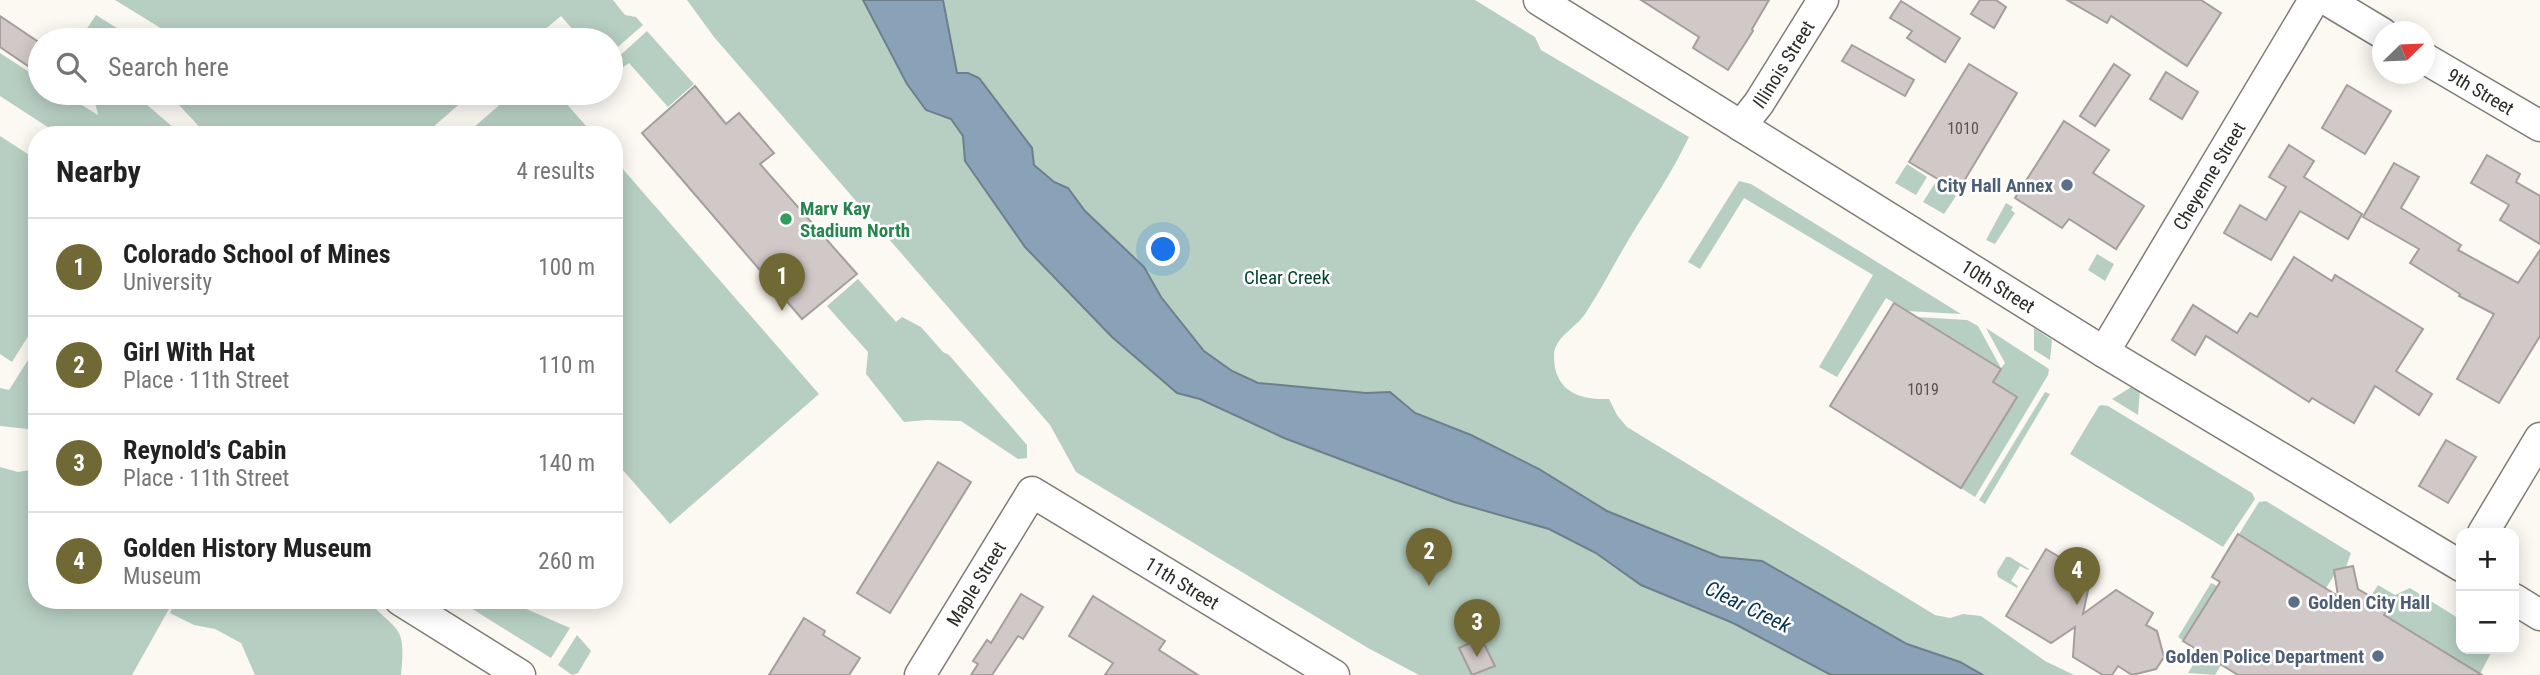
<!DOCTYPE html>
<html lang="en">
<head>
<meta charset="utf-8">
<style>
  :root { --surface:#fff; --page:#f6f6f6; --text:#222; --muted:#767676; --line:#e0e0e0; --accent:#706835 }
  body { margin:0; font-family:"Roboto Condensed",sans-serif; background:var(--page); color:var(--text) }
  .controls { position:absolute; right:21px; bottom:21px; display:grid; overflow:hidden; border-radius:14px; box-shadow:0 4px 18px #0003 }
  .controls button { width:63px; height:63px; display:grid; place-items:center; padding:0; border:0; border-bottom:2px solid var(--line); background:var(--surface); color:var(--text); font:35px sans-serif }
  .compass { position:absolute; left:2372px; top:21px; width:63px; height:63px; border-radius:50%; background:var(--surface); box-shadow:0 4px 18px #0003; rotate:67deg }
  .you { position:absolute; left:1164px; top:250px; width:24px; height:24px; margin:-18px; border:5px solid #fff; border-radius:50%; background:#1a73e8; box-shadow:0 0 0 10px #1a73e833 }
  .badge { display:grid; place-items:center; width:46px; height:46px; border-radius:50%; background:var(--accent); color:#fff; font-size:23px; font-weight:700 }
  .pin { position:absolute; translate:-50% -58px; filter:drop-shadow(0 2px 4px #0008) }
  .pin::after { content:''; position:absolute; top:37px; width:24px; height:21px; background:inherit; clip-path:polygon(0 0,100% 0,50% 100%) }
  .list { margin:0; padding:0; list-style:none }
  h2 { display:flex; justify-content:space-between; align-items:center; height:91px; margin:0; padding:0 28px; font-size:30px }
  h2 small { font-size:23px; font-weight:400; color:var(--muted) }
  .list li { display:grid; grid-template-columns:46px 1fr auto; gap:21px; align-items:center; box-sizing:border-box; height:98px; padding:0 28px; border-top:2px solid var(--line) }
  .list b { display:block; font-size:26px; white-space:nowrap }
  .list p { margin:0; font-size:23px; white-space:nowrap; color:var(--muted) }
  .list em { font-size:23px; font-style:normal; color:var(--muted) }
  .icon { flex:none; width:38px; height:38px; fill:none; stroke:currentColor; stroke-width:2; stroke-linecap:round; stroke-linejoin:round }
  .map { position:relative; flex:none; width:2540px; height:675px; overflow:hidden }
  .search { position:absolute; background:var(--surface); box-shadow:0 4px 18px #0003; left:28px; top:28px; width:595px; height:77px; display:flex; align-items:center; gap:18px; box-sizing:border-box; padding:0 24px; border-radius:38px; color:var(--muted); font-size:26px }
  .panel { position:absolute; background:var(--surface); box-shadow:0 4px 18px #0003; left:28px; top:126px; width:595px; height:483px; border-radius:28px }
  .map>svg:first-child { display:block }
  .green { fill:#b7cfc2 }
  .water { fill:#8aa2b7; stroke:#6e7f8c; stroke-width:2 }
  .building { fill:#d1c9c7; stroke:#a59e9c; stroke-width:2 }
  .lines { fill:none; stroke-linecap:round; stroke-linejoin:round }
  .street-casing { stroke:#7f7c76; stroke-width:33 }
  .street { stroke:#fff; stroke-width:30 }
  .service-dot { fill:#5c6f8a; stroke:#fff; stroke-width:2.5 }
  .leisure-dot { fill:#2e9e5b; stroke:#fff; stroke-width:2.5 }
  .labels { text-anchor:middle; stroke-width:5; stroke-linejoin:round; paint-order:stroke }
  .number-label { font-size:16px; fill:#565350 }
  .street-label { font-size:19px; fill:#2d2c29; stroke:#fff }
  .service-label { font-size:19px; font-weight:bold; fill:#4e5e75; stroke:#fff; text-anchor:end }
  .leisure-label { font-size:19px; font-weight:bold; fill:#27864d; stroke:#fff; text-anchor:start }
  .park-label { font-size:19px; fill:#03432d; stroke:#fff }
  .water-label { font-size:21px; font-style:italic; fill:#093554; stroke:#fff }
</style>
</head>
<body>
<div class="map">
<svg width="2540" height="675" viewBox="0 0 2540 675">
  <rect width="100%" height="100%" fill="#fcf8f2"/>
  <g class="green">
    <polygon points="115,0 613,0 625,15 636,17 643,25 611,53 611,40 582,40 561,16 532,40 180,40"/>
    <path d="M687,0H1475L1535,37L1541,50L1689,137C1672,173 1649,206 1629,239C1614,264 1601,290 1585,314C1576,328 1554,337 1554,356C1554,392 1580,400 1609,399L1617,415L1627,427L1935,615L1950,618L1963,614L1981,616L2045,661L2074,675H1419L1368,648L1076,472L1050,425L714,37Z"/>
    <polygon points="96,15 136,40 85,40 84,33"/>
    <polygon points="647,31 694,84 668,107 629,63 622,68 615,60"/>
    <polygon points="0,53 40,79 40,93 62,93 98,115 93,93 129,93 146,104 182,135 60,135 0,96"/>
    <polygon points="163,93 472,93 424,135 207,135 180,106"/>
    <polygon points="513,93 557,93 594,135 465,135"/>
    <polygon points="0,136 37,160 37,322 12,362 0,354"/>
    <polygon points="614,159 819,394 670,524 614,460"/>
    <polygon points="1907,164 1927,177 1916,195 1895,183"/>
    <polygon points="1739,181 1751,184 1961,314 1907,311 1886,298 1837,377 1819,367 1873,275 1744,198 1700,269 1688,262"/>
    <polygon points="1935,183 1956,196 1944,214 1923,202"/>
    <polygon points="2006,203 2013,207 2011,210 2015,213 1995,244 1986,240"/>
    <polygon points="2097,254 2114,264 2105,281 2088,270"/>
    <polygon points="858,279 896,322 902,317 921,327 943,352 949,355 1027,445 1027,458 1018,459 961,421 926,420 904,422 866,374 868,352 827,306"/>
    <polygon points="1917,317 1967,320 1978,326 2001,368 2005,363 1986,328 2049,369 2048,375 1975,497 1961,488 2017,397 1993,382 2001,368"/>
    <polygon points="2034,328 2052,340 2050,360 2034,350"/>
    <polygon points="37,346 37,430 0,426 0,388 9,390"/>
    <polygon points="2133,386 2140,390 2138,415 2112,399"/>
    <polygon points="2045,392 2050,394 1985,504 1979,500"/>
    <polygon points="2102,405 2108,406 2252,493 2255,499 2223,547 2070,454 2099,406"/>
    <polygon points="0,467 18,472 37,469 37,600 174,600 132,675 0,675"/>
    <polygon points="2266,501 2351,553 2346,567 2334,570 2335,574 2326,588 2239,534 2259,502"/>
    <polygon points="2006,557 2010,557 2029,569 2028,570 2020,566 2011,581 2018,586 2017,588 1998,577 1997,572"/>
    <polygon points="2211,583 2217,586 2184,641 2178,637"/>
    <polygon points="2378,585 2395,595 2410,588 2461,620 2461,649 2493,649 2480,674 2384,615 2389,607 2371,596"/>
    <path d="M176,600H367C399,634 406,624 401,675H255L241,643L215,629L194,625L170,613Z"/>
    <polygon points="458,600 506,600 570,628 551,658"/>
    <polygon points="577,635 591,651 578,673 572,675 558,665"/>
    <polygon points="2201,652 2221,665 2215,675 2188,673"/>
  </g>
  <polygon class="water" points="863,0 943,0 957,73 968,73 979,78 1032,148 1034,165 1054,182 1068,188 1085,211 1144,267 1161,297 1204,351 1232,371 1258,383 1366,393 1390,392 1415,413 1471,435 1539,469 1607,511 1720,557 1762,561 1907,644 1960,662 1983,675 1831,675 1733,623 1641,585 1596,553 1549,529 1454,502 1284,438 1200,399 1177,393 1112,337 1025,247 965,161 963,136 951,119 926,110 907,84"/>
  <g class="building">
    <polygon points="1641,0 1769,0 1752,29 1753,31 1728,70 1693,48 1699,37"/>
    <polygon points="1980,0 1996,0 2006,7 1994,28 1971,14"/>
    <polygon points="2067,0 2201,0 2221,13 2187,66 2111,16 2107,23"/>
    <polygon points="1901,1 1960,38 1945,62 1907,38 1912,31 1890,18"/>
    <polygon points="0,16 40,43 40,74 0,47"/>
    <polygon points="1852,45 1914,80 1905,96 1842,61"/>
    <polygon points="1969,64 2017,93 1958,191 1909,162"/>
    <polygon points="2114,64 2130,75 2095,126 2080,116"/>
    <polygon points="2166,72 2198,92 2182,119 2150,99"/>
    <polygon points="2347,85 2391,111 2365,154 2322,128"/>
    <polygon points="695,86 726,124 739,113 774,153 760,164 857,274 802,319 642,133"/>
    <polygon points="2064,121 2109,150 2093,173 2144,206 2116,249 2069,219 2062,228 2015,198"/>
    <polygon points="2289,145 2314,161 2304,177 2362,214 2348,239 2300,211 2271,260 2224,233 2240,205 2266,220 2286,187 2269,177"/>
    <polygon points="2487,155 2520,174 2516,182 2540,196 2540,244 2500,220 2509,205 2471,183"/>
    <polygon points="2394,163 2419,177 2401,208 2461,245 2458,250 2518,283 2540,250 2540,336 2499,403 2457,379 2494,314 2459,296 2460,294 2410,263 2419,249 2363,217"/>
    <polygon points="2294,257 2332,281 2335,275 2423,329 2396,371 2432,394 2419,415 2375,386 2354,423 2312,398 2309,402 2206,336 2195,355 2172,340 2193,305 2237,333 2250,313 2257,317"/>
    <polygon points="1894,303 2001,369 1993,382 2017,397 1961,488 1830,406"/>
    <polygon points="2446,440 2476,457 2448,503 2419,486"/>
    <polygon points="938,462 971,482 890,613 857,593"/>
    <polygon points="2238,534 2338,596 2334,570 2353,566 2358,589 2389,607 2384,615 2482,675 2238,675 2183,641 2220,582 2212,577"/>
    <polygon points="2046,549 2091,576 2083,614 2116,590 2153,613 2146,625 2157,631 2164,657 2156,669 2132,675 2118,666 2112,675 2103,675 2073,657 2075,627 2051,643 2006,616"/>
    <polygon points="1021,594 1043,607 1023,639 1018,636 992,675 971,675 978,664 973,661 987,640 991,643"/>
    <polygon points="1093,596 1165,641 1159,650 1198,675 1105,675 1113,663 1069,636"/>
    <polygon points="804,618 825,631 823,635 860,658 849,675 769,675"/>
    <polygon points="1481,638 1495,666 1472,675 1459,648"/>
  </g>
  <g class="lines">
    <g class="street-casing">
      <g id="street">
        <path id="s1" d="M1539,0L2104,352L2461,566"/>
        <polyline points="2327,0 2382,33"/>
        <path id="s2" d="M2424,58L2540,126"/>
        <path id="s3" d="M1741,126L1759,103L1823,0"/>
        <path id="s4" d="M2104,352L2314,0"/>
        <polyline points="2483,533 2540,438"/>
        <polyline points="2514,599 2540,615"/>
        <polyline points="400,600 520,675"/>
        <path id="s5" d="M920,675L1032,492L1334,675"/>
      </g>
    </g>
    <use href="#street" class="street"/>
  </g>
  <g class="service-dot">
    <circle cx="2067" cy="185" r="7"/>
    <circle cx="2294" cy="602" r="7"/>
    <circle cx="2378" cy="656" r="7"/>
  </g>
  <circle class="leisure-dot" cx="786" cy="219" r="7"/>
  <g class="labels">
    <g class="number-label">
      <text x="1963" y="134">1010</text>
      <text x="1923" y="395">1019</text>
    </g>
    <g class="street-label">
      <text dy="7" stroke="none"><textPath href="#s3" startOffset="75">Illinois Street</textPath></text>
      <text dy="7" stroke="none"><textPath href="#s2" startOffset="66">9th Street</textPath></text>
      <text dy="7" stroke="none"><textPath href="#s4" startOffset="205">Cheyenne Street</textPath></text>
      <text dy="7" stroke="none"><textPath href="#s1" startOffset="541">10th Street</textPath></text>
      <text dy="7" stroke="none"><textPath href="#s5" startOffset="390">11th Street</textPath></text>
      <text dy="7" stroke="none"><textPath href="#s5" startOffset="107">Maple Street</textPath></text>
    </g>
    <g class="service-label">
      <text x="2053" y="192">City Hall Annex</text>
      <text x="2308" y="609" text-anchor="start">Golden City Hall</text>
      <text x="2364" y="663">Golden Police Department</text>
    </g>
    <g class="leisure-label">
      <text x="800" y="215">Marv Kay<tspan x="800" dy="22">Stadium North</tspan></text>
    </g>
    <g class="park-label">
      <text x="1287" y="284">Clear Creek</text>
    </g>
    <g class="water-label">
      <text transform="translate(1748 607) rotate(26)" y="7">Clear Creek</text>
    </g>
  </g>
</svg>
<div class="controls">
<button>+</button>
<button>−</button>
</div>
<svg class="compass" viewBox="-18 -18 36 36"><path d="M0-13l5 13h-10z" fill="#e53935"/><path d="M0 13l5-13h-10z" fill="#767676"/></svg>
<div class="you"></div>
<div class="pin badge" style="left:782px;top:311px">1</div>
<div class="pin badge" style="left:1429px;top:586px">2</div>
<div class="pin badge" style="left:1477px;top:657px">3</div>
<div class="pin badge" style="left:2077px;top:605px">4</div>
<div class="search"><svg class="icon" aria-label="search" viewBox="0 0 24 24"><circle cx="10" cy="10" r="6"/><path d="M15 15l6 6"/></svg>Search here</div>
<section class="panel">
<h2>Nearby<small>4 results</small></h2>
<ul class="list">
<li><span class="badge">1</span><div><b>Colorado School of Mines</b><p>University</p></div><em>100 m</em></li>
<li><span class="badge">2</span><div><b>Girl With Hat</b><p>Place · 11th Street</p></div><em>110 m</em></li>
<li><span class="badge">3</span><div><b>Reynold's Cabin</b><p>Place · 11th Street</p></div><em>140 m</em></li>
<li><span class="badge">4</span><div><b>Golden History Museum</b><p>Museum</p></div><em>260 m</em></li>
</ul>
</section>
</div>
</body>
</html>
